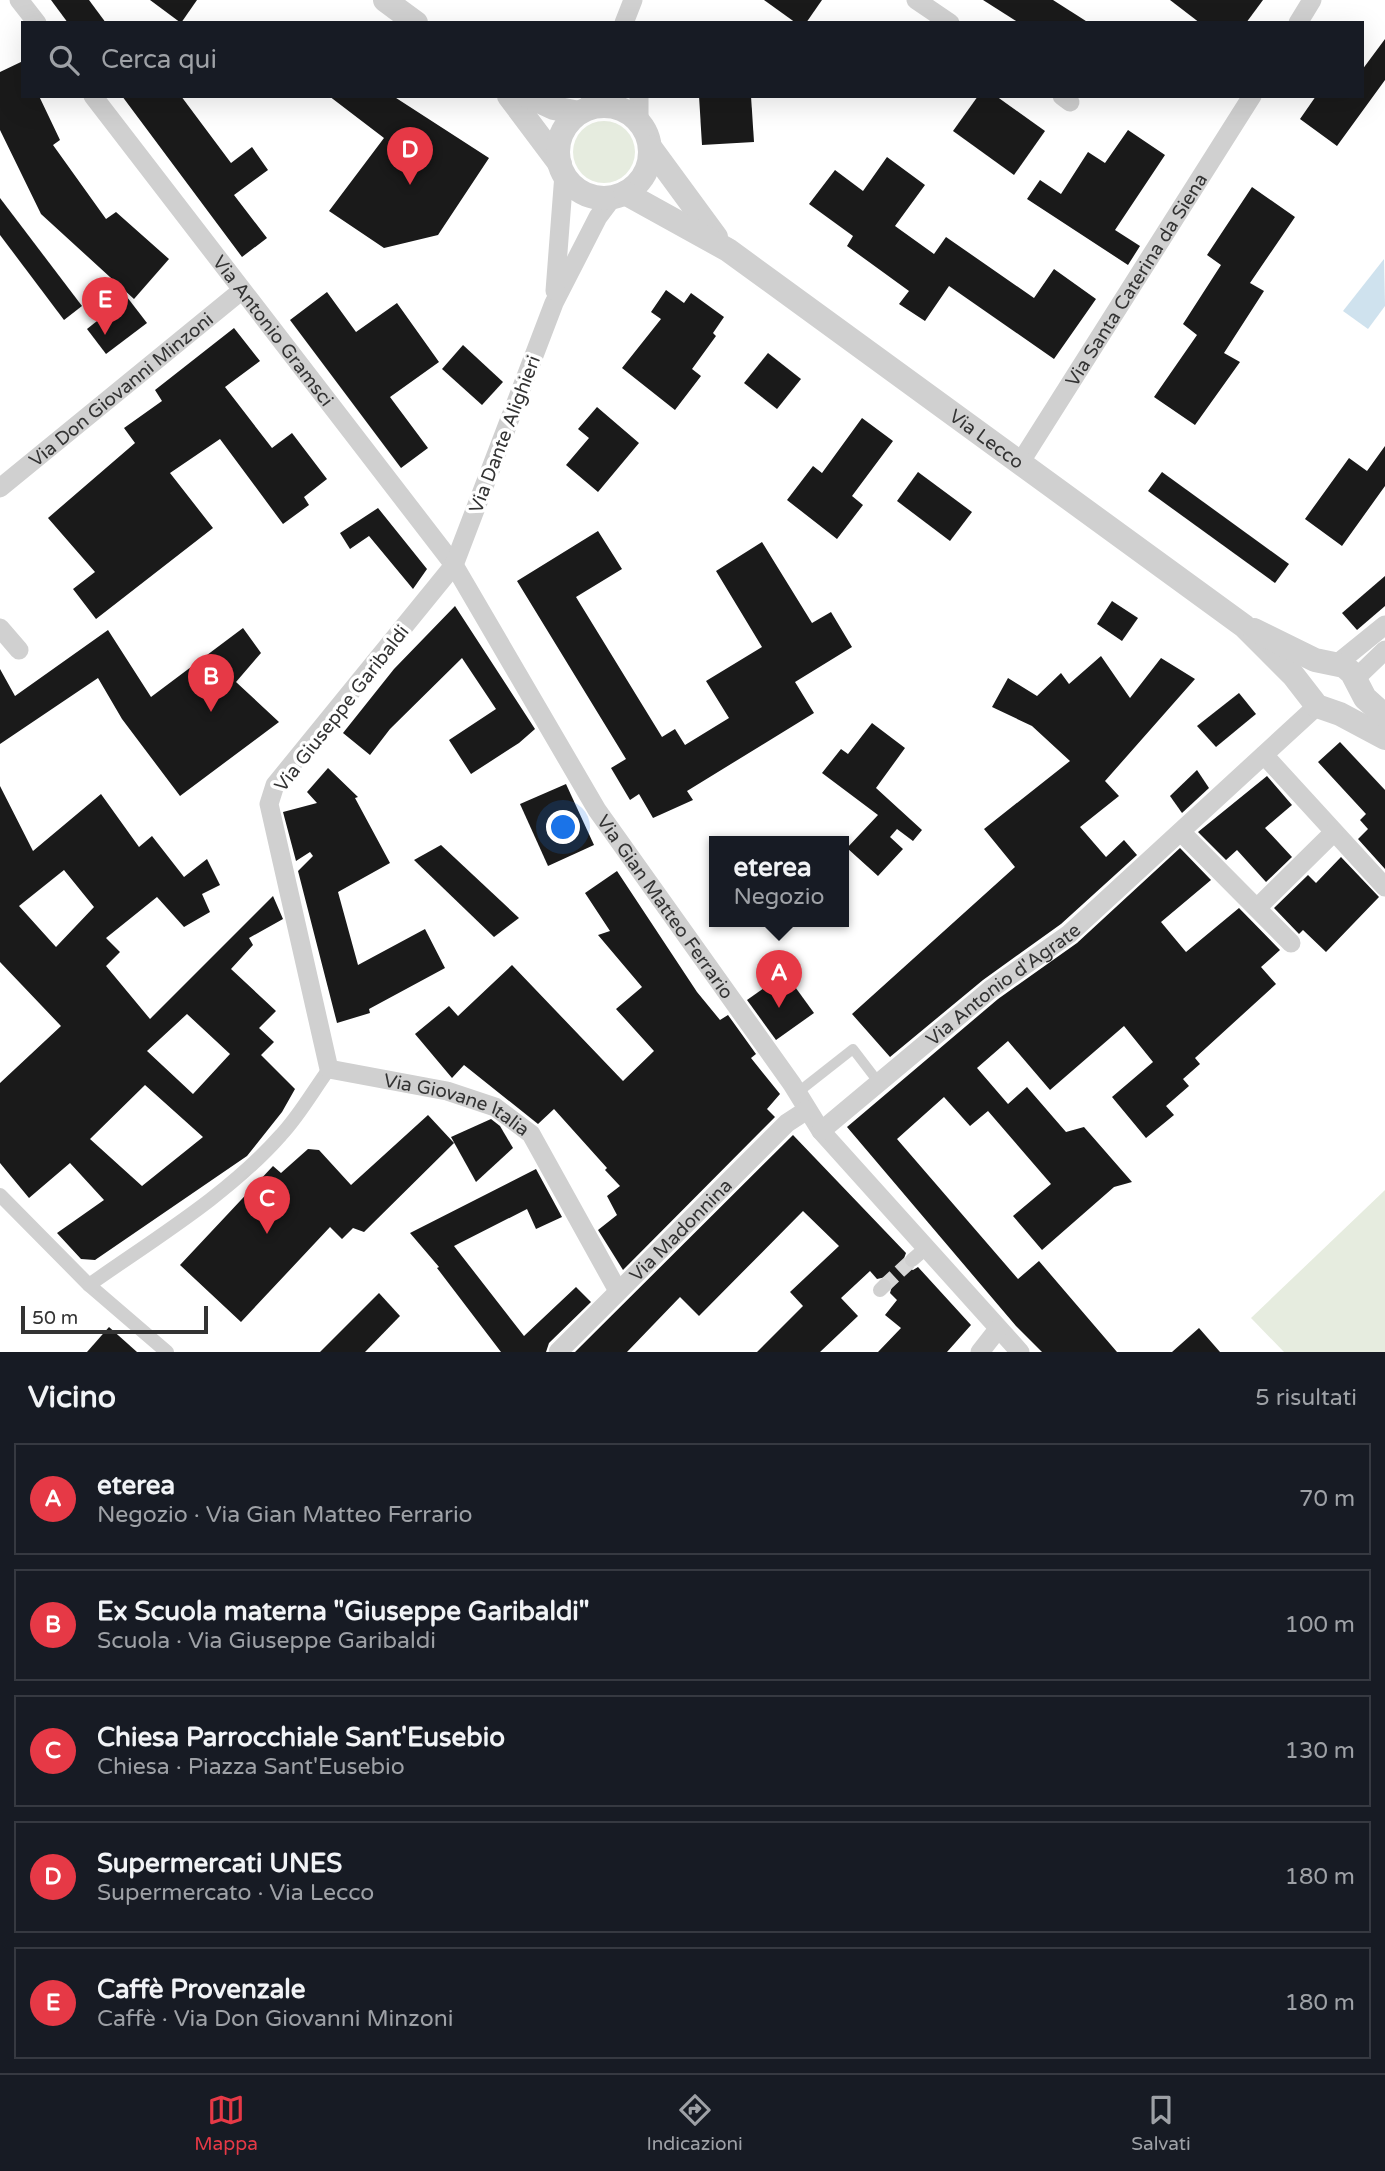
<!DOCTYPE html>
<html lang="it">
<head>
<meta charset="utf-8">
<style>
  :root { --surface:#171b24; --page:#20242c; --text:#f1f3f6; --muted:#9ea1a6; --line:#363941; --accent:#e63946 }
  body { margin:0; font-family:"Varela Round",sans-serif; background:var(--page); color:var(--text) }
  .scale { position:absolute; left:21px; bottom:18px; width:187px; box-sizing:border-box; padding-left:7px; border:4px solid #333; border-top:0; font-size:19px; line-height:24px; white-space:nowrap; color:#333; -webkit-text-stroke:5px #fff; paint-order:stroke }
  .you { position:absolute; left:564px; top:828px; width:24px; height:24px; margin:-18px; border:5px solid #fff; border-radius:50%; background:#1a73e8; box-shadow:0 0 0 10px #1a73e833 }
  .badge { display:grid; place-items:center; width:46px; height:46px; border-radius:50%; background:var(--accent); color:#fff; font-size:23px; font-weight:700 }
  .pin { position:absolute; translate:-50% -58px; filter:drop-shadow(0 2px 4px #0008) }
  .pin::after { content:''; position:absolute; top:37px; width:24px; height:21px; background:inherit; clip-path:polygon(0 0,100% 0,50% 100%) }
  .popup { position:absolute; left:709px; top:836px; width:140px; height:91px; box-sizing:border-box; display:grid; place-content:center; border-radius:0px; background:var(--surface); filter:drop-shadow(0 2px 5px #0005); font-size:23px; white-space:nowrap; color:var(--muted) }
  .popup b { font-size:26px; color:var(--text) }
  .popup::after { content:''; position:absolute; left:50%; top:100%; margin-left:-14px; border:14px solid transparent; border-top-color:var(--surface) }
  .list { margin:0; padding:0; list-style:none }
  h2 { display:flex; justify-content:space-between; align-items:center; height:91px; margin:0; padding:0 28px; font-size:30px }
  h2 small { font-size:23px; font-weight:400; color:var(--muted) }
  .list li { display:grid; grid-template-columns:46px 1fr auto; gap:21px; align-items:center; box-sizing:border-box; height:112px; margin:0 14px 14px; padding:0 14px; border:2px solid var(--line); border-radius:0px }
  .list b { display:block; font-size:26px; white-space:nowrap }
  .list p { margin:0; font-size:23px; white-space:nowrap; color:var(--muted) }
  .list em { font-size:23px; font-style:normal; color:var(--muted) }
  .icon { flex:none; width:38px; height:38px; fill:none; stroke:currentColor; stroke-width:2; stroke-linecap:round; stroke-linejoin:round }
  .map { position:relative; flex:none; width:1385px; height:1352px; overflow:hidden }
  .search { position:absolute; background:var(--surface); box-shadow:0 7px 28px #0002; left:21px; right:21px; top:21px; height:77px; display:flex; align-items:center; gap:18px; box-sizing:border-box; padding:0 24px; border-radius:0px; color:var(--muted); font-size:26px }
  .sheet { height:721px; background:var(--surface) }
  nav { display:flex; justify-content:space-around; align-items:center; box-sizing:border-box; height:98px; border-top:2px solid var(--line); background:var(--surface); font-size:19px; color:var(--muted) }
  nav a { display:grid; justify-items:center; gap:4px }
  nav .on { color:var(--accent) }
  .map>svg:first-child { display:block }
  .green { fill:#e6ecdf }
  .water { fill:#cfe2ee }
  .building { fill:#1a1a1a; fill-rule:evenodd }
  .lines { fill:none; stroke-linecap:round; stroke-linejoin:round }
  .pedestrian-tunnel { stroke:#d6d6d6; stroke-width:14; stroke-dasharray:14 7; stroke-linecap:butt }
  .service { stroke:#d0d0d0; stroke-width:10 }
  .pedestrian { stroke:#d0d0d0; stroke-width:14 }
  .minor { stroke:#d0d0d0; stroke-width:19 }
  .tertiary { stroke:#d0d0d0; stroke-width:24 }
  .labels { text-anchor:middle; stroke-width:7; stroke-linejoin:round; paint-order:stroke }
  .street-label { font-size:19px; fill:#333; stroke:#fff }
</style>
</head>
<body>
<div class="map">
<svg width="1385" height="1352" viewBox="0 0 1385 1352">
  <rect width="100%" height="100%" fill="#fff"/>
  <g class="green">
    <circle cx="604" cy="152" r="31"/>
    <polygon points="1385,1190 1385,1352 1284,1352 1251,1318"/>
  </g>
  <polygon class="water" points="1384,259 1385,306 1368,329 1343,311"/>
  <g class="building">
    <polygon points="51,0 89,0 106,23 68,23"/>
    <polygon points="150,0 197,0 181,23"/>
    <polygon points="764,0 822,0 806,23 796,23"/>
    <polygon points="983,0 1053,0 1089,23 1019,23"/>
    <polygon points="1170,0 1263,0 1246,23 1200,23"/>
    <polygon points="1385,39 1385,80 1337,146 1300,119 1316,96 1362,96 1362,70"/>
    <polygon points="23,61 23,96 39,96 60,140 53,145 106,219 116,212 169,259 134,299 41,214 0,130 0,72"/>
    <polygon points="122,96 181,96 231,163 252,147 268,170 234,195 267,238 242,257"/>
    <polygon points="329,96 393,96 489,158 438,235 384,248 329,211 384,138"/>
    <polygon points="699,96 751,96 754,142 702,145"/>
    <polygon points="978,96 996,96 1045,131 1014,175 953,131"/>
    <polygon points="1128,130 1165,155 1115,230 1140,246 1128,265 1027,199 1040,180 1061,194 1088,152 1105,163"/>
    <polygon points="887,157 925,185 895,226 934,254 946,237 1034,298 1054,269 1096,299 1054,359 949,286 925,321 899,304 909,291 847,246 853,236 809,204 835,170 863,191"/>
    <polygon points="1252,187 1295,217 1250,283 1264,291 1224,353 1240,362 1195,425 1154,397 1197,335 1183,324 1221,265 1207,255"/>
    <polygon points="0,198 82,306 64,320 0,235"/>
    <polygon points="666,290 684,303 691,293 724,317 713,333 716,336 692,369 701,376 675,410 622,368 661,319 651,312"/>
    <polygon points="327,292 356,332 397,303 439,362 390,397 428,448 401,468 290,320"/>
    <polygon points="127,297 147,323 106,354 87,329"/>
    <polygon points="234,328 260,361 225,387 272,448 292,433 327,479 304,497 309,505 283,524 220,439 170,473 213,528 96,619 73,589 95,572 48,518 135,443 124,428 162,401 155,390"/>
    <polygon points="463,345 503,382 482,405 442,369"/>
    <polygon points="768,353 801,379 777,409 744,383"/>
    <polygon points="597,407 639,443 598,492 566,465 589,438 578,429"/>
    <polygon points="862,418 893,441 852,496 863,505 837,539 787,500 813,466 822,473"/>
    <polygon points="1385,446 1385,486 1342,546 1305,519 1349,458 1367,471"/>
    <polygon points="918,472 972,512 950,541 897,501"/>
    <polygon points="1162,472 1289,564 1275,583 1148,491"/>
    <polygon points="378,508 427,569 413,589 369,536 350,549 340,533"/>
    <polygon points="598,531 622,569 576,597 662,737 675,729 685,745 729,718 706,681 762,647 716,571 762,542 812,623 831,612 852,647 795,682 814,713 687,791 693,800 653,818 639,794 630,800 611,768 626,759 517,581"/>
    <polygon points="1385,576 1385,606 1357,630 1342,613"/>
    <polygon points="1112,601 1138,618 1122,641 1097,624"/>
    <polygon points="455,606 535,729 519,743 471,774 449,740 496,709 462,658 390,729 370,755 343,733 394,669"/>
    <polygon points="243,628 261,653 236,682 279,722 180,796 122,719 98,678 0,744 0,669 15,696 108,630 151,697"/>
    <polygon points="1101,656 1130,698 1161,658 1195,679 1105,781 1119,796 1080,827 1106,857 1124,840 1137,855 1061,924 983,980 890,1057 852,1014 1015,867 984,829 1070,761 1032,726 992,707 1008,678 1037,696 1061,673 1069,684"/>
    <polygon points="1239,693 1256,714 1216,747 1197,726"/>
    <polygon points="872,723 905,748 876,788 922,830 913,841 897,829 890,837 903,849 878,876 847,848 878,815 822,773 841,749 848,754"/>
    <polygon points="1340,742 1385,790 1385,869 1358,839 1368,829 1360,820 1366,814 1318,762"/>
    <polygon points="328,768 358,797 355,798 390,863 338,892 358,965 425,929 445,968 369,1009 370,1013 337,1023 298,871 313,856 310,852 296,861 283,812 317,803 307,792"/>
    <polygon points="1197,770 1209,788 1182,813 1170,796"/>
    <polygon points="1267,776 1292,805 1265,828 1292,857 1266,882 1237,850 1226,860 1198,832"/>
    <polygon points="566,784 594,845 548,866 520,804"/>
    <path d="M0,786L33,851L101,794L139,847L152,836L184,877L207,859L220,885L202,894L210,912L184,927L157,897L106,938L120,952L106,966L150,1019L273,896L283,919L249,938L253,945L231,969L276,1011L259,1028L274,1042L261,1055L295,1089L282,1112L247,1156L95,1260L81,1259L57,1233L104,1200L70,1163L29,1198L0,1163V1083L61,1026L0,962ZM64,870L94,907L56,947L19,906ZM187,1014L230,1054L193,1094L147,1051ZM145,1085L203,1137L142,1186L90,1139Z"/>
    <polygon points="441,845 519,918 494,937 414,860"/>
    <polygon points="1180,848 1211,880 1161,922 1186,952 1239,908 1280,950 1261,967 1276,984 1195,1058 1200,1064 1183,1079 1189,1086 1166,1106 1174,1115 1146,1138 1112,1097 1153,1062 1124,1026 1050,1090 1008,1041 977,1068 1008,1104 1027,1087 1066,1132 1084,1127 1132,1182 1114,1187 1042,1250 1013,1216 1051,1184 988,1111 970,1126 944,1097 897,1139 1018,1279 1039,1261 1117,1352 1042,1352 1016,1326 847,1127 998,999 1077,943"/>
    <polygon points="1341,857 1379,897 1326,952 1303,930 1299,934 1274,908 1308,875 1316,883"/>
    <polygon points="617,871 697,992 720,1020 728,1015 756,1054 751,1058 780,1094 767,1109 775,1117 623,1270 598,1230 617,1215 607,1196 620,1186 605,1170 607,1168 554,1109 538,1124 464,1065 452,1078 415,1034 449,1006 458,1016 512,965 623,1081 654,1051 616,1009 642,987 598,935 610,931 585,893"/>
    <polygon points="785,973 814,1013 776,1040 747,1000"/>
    <polygon points="428,1115 454,1143 364,1232 353,1228 342,1239 330,1227 241,1322 180,1265 273,1166 281,1173 308,1149 319,1150 351,1185"/>
    <polygon points="491,1119 500,1126 513,1148 476,1182 451,1137"/>
    <polygon points="793,1135 906,1253 903,1261 905,1267 913,1270 918,1267 971,1325 947,1352 878,1352 901,1328 885,1315 897,1300 890,1293 893,1283 886,1277 877,1279 870,1271 841,1298 858,1316 820,1352 757,1352 803,1306 790,1292 839,1246 803,1211 699,1316 680,1297 627,1352 575,1352"/>
    <polygon points="536,1169 562,1217 536,1229 527,1209 454,1246 524,1336 576,1287 591,1302 549,1343 546,1352 501,1352 437,1268 439,1267 410,1233"/>
    <polygon points="379,1293 400,1316 365,1352 320,1352"/>
    <polygon points="109,1327 137,1352 87,1352"/>
    <polygon points="1199,1328 1220,1352 1172,1352"/>
  </g>
  <g class="lines">
    <polyline class="pedestrian-tunnel" points="884,1286 912,1260"/>
    <polyline class="service" points="797,1093 853,1049 879,1083"/>
    <g class="pedestrian">
      <polyline points="0,1195 89,1285 167,1352"/>
      <polyline points="912,1260 926,1248"/>
      <path d="M89,1285C154,1239 228,1195 281,1135C299,1116 313,1091 329,1069"/>
      <polyline points="880,1290 884,1286"/>
    </g>
    <g class="minor">
      <polyline points="19,0 37,23"/>
      <polyline points="916,0 950,23"/>
      <polyline points="624,23 633,0"/>
      <polyline points="1298,23 1312,0"/>
      <path id="s1" d="M93,96L454,565L597,810L792,1084L821,1131L1020,1352"/>
      <polyline points="1062,96 1070,102"/>
      <polyline points="586,110 593,96"/>
      <polyline points="639,121 639,96"/>
      <path id="s2" d="M613,197L598,217L554,303L454,565L275,785L269,804L329,1069L447,1091L495,1107L531,1134L618,1291"/>
      <polyline points="555,291 564,174"/>
      <path id="s3" d="M1020,463L1252,96"/>
      <path id="s4" d="M0,488L241,291"/>
      <polyline points="0,628 19,650"/>
      <polyline points="1338,663 1385,625"/>
      <polyline points="1355,679 1385,650"/>
      <polyline points="1264,755 1385,887"/>
      <polyline points="1182,833 1291,943"/>
      <polyline points="1257,908 1333,833"/>
      <path id="s5" d="M821,1131L991,989L1069,934L1317,706"/>
      <path id="s6" d="M558,1352L787,1123L807,1110"/>
      <polyline points="980,1352 998,1329"/>
    </g>
    <g class="tertiary">
      <polyline points="385,0 416,23"/>
      <polyline points="509,96 560,164"/>
      <polyline points="528,96 554,108 579,113"/>
      <circle cx="604" cy="152" r="46"/>
      <polyline points="650,147 716,237"/>
      <path id="s7" d="M625,193L728,250L1244,626L1293,675L1317,706L1340,714L1385,738"/>
      <polyline points="1254,630 1315,660 1344,666 1352,673 1365,698 1385,716"/>
    </g>
  </g>
  <g class="labels">
    <g class="street-label">
      <text dy="7" stroke="none"><textPath href="#s3" startOffset="217">Via Santa Caterina da Siena</textPath></text>
      <text dy="7" stroke="none"><textPath href="#s1" startOffset="296">Via Antonio Gramsci</textPath></text>
      <text dy="7" stroke="none"><textPath href="#s4" startOffset="156">Via Don Giovanni Minzoni</textPath></text>
      <text transform="translate(504 434) rotate(-69)" y="7">Via Dante Alighieri</text>
      <text dy="7" stroke="none"><textPath href="#s7" startOffset="438">Via Lecco</textPath></text>
      <text transform="translate(341 708) rotate(-52)" y="7">Via Giuseppe Garibaldi</text>
      <text dy="7" stroke="none"><textPath href="#s1" startOffset="994">Via Gian Matteo Ferrario</textPath></text>
      <text dy="7" stroke="none"><textPath href="#s5" startOffset="234">Via Antonio d'Agrate</textPath></text>
      <text dy="7" stroke="none"><textPath href="#s2" startOffset="1111">Via Giovane Italia</textPath></text>
      <text dy="7" stroke="none"><textPath href="#s6" startOffset="173">Via Madonnina</textPath></text>
    </g>
  </g>
</svg>
<div class="scale">50 m</div>
<div class="you"></div>
<div class="pin badge" style="left:779px;top:1008px">A</div>
<div class="popup"><b>eterea</b>Negozio</div>
<div class="pin badge" style="left:211px;top:712px">B</div>
<div class="pin badge" style="left:267px;top:1234px">C</div>
<div class="pin badge" style="left:410px;top:185px">D</div>
<div class="pin badge" style="left:105px;top:335px">E</div>
<div class="search"><svg class="icon" aria-label="search" viewBox="0 0 24 24"><circle cx="10" cy="10" r="6"/><path d="M15 15l6 6"/></svg>Cerca qui</div>
</div>
<section class="sheet">
<h2>Vicino<small>5 risultati</small></h2>
<ul class="list">
<li><span class="badge">A</span><div><b>eterea</b><p>Negozio · Via Gian Matteo Ferrario</p></div><em>70 m</em></li>
<li><span class="badge">B</span><div><b>Ex Scuola materna &quot;Giuseppe Garibaldi&quot;</b><p>Scuola · Via Giuseppe Garibaldi</p></div><em>100 m</em></li>
<li><span class="badge">C</span><div><b>Chiesa Parrocchiale Sant'Eusebio</b><p>Chiesa · Piazza Sant'Eusebio</p></div><em>130 m</em></li>
<li><span class="badge">D</span><div><b>Supermercati UNES</b><p>Supermercato · Via Lecco</p></div><em>180 m</em></li>
<li><span class="badge">E</span><div><b>Caffè Provenzale</b><p>Caffè · Via Don Giovanni Minzoni</p></div><em>180 m</em></li>
</ul>
</section>
<nav>
<a class="on"><svg class="icon" aria-label="map" viewBox="0 0 24 24"><path d="M3 6l6-2 6 2 6-2v14l-6 2-6-2-6 2zM9 4v14M15 6v14"/></svg>Mappa</a>
<a><svg class="icon" aria-label="directions" viewBox="0 0 24 24"><path d="M12 3l9 9-9 9-9-9zM9 14v-3h6M13 9l2 2-2 2"/></svg>Indicazioni</a>
<a><svg class="icon" aria-label="saved" viewBox="0 0 24 24"><path d="M7 4h10v16l-5-4-5 4z"/></svg>Salvati</a>
</nav>
</body>
</html>
